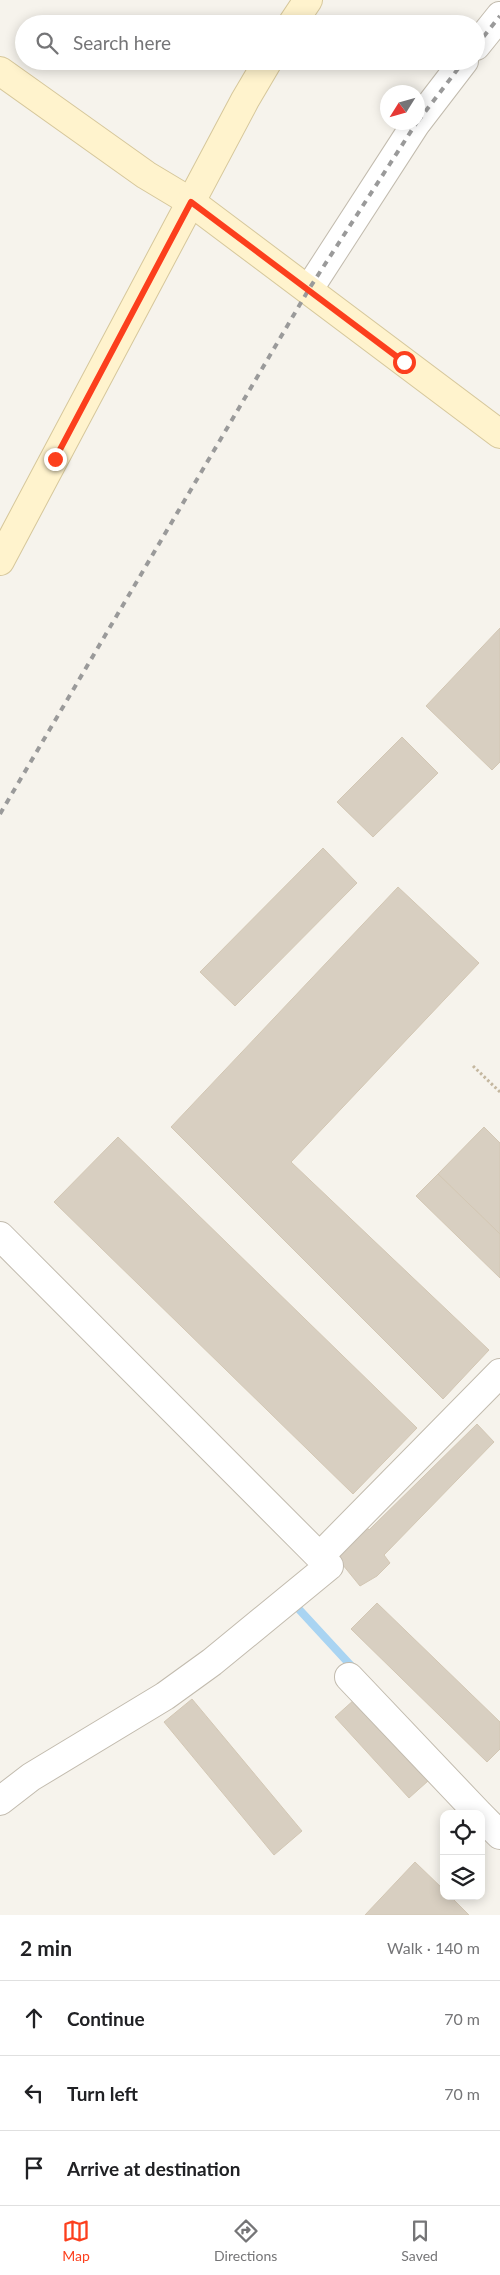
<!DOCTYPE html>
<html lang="en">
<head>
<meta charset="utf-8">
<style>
  :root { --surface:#fff; --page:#f2f2f2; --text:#202124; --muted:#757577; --line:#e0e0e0; --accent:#fc3f1d }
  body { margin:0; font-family:Lato,sans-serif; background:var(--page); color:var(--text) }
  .controls { position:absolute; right:15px; bottom:15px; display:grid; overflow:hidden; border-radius:10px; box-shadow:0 2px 12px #0003 }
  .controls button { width:45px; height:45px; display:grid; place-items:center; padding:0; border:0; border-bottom:1px solid var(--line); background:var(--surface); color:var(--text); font:25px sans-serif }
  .compass { position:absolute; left:380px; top:85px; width:45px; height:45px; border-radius:50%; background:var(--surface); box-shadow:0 2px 12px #0003; rotate:233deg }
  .stop { position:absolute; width:15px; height:15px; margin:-11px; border:4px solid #fc3f1d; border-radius:50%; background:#fff }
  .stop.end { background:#fc3f1d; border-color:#fff; box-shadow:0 1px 5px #0008 }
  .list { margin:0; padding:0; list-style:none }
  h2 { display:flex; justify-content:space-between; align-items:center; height:65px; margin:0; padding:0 20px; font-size:21px }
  h2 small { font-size:16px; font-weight:400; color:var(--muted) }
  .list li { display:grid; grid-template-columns:32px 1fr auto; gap:15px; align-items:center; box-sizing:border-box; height:75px; padding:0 20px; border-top:1px solid var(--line) }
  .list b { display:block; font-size:19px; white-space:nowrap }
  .list em { font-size:16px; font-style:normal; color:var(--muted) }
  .icon { flex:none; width:28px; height:28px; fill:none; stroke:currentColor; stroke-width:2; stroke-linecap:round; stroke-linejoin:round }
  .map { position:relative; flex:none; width:500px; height:1915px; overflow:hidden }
  .search { position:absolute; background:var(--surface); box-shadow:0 2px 12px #0003; left:15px; right:15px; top:15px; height:55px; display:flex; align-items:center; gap:12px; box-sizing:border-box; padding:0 18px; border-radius:28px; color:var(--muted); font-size:19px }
  .sheet { height:290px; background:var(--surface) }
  nav { display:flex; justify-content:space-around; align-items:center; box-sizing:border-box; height:70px; border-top:1px solid var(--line); background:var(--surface); font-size:14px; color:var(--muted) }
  nav a { display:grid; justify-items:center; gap:2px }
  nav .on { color:var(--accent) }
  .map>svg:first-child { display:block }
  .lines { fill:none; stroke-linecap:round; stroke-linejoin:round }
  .stream { stroke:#a9d4f2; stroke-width:8 }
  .building { fill:#d8cfc1; stroke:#d3c7b4 }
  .street-casing { stroke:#c2bbae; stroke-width:30 }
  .secondary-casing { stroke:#d6c79b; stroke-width:30 }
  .path { stroke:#c4b79f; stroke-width:3; stroke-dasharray:2.5 2.5; stroke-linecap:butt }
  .street { stroke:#fff; stroke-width:28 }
  .secondary { stroke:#fff3cd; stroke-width:28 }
  .rail { stroke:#9a9a9a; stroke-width:4; stroke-dasharray:6 6; stroke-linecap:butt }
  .route { stroke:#fc3f1d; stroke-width:6 }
</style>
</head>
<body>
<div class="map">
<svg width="500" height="1915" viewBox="0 0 500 1915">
  <rect width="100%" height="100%" fill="#f6f3ec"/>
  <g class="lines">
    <polyline class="stream" points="291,1608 295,1605 355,1670"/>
  </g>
  <g class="building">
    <polygon points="500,628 500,762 492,770 426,706"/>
    <polygon points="402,737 438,773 373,837 337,802"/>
    <polygon points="323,848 357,883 235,1006 200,972"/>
    <polygon points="398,887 479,963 291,1162 489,1350 443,1399 171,1127"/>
    <polygon points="484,1127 500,1143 500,1234 438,1174"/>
    <polygon points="118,1137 417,1428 353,1494 54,1202"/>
    <polygon points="438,1174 500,1234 500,1278 416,1196"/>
    <polygon points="477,1424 494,1442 384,1555 390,1563 377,1576 360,1586 334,1554 364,1524 369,1530"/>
    <polygon points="377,1603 500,1722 500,1749 487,1762 351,1629"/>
    <polygon points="192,1699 302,1831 274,1855 164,1722"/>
    <polygon points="355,1699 428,1781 409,1798 335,1717"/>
    <polygon points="415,1862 444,1890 444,1896 450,1896 469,1915 365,1915"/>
  </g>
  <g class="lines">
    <g class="street-casing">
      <g id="street">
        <polyline points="476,46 500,16"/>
        <polyline points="418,121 464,61"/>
        <polyline points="309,289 417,122"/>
        <polyline points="0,1236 329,1566 212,1662 165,1696 31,1777 0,1801"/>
        <polyline points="320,1556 500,1373"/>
        <polyline points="349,1677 479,1814"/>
        <polyline points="481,1816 500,1835"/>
      </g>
    </g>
    <g class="secondary-casing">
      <g id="secondary">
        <polyline points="292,24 308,0"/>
        <polyline points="0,71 146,175 191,202 500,434"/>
        <polyline points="0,561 245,100 268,61"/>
      </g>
    </g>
    <polyline class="path" points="473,1066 500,1092"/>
    <use href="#street" class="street"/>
    <use href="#secondary" class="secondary"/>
    <g class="rail">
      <polyline points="476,46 500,16"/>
      <polyline points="418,121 464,61"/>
      <polyline points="0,814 309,289 417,122"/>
    </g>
  </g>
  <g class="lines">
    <polyline class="route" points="55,459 191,202 404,362"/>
  </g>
</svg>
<div class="controls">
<button><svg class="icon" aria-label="locate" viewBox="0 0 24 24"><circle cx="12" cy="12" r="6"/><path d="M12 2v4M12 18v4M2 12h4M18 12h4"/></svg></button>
<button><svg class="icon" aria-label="layers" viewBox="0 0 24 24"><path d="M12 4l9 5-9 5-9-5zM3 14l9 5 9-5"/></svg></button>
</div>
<svg class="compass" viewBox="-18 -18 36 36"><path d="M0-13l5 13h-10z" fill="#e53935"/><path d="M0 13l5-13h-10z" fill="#757577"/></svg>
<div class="stop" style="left:404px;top:362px"></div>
<div class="stop end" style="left:55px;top:459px"></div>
<div class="search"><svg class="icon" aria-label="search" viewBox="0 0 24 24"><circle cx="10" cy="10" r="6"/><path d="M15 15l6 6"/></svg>Search here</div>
</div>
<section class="sheet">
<h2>2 min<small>Walk · 140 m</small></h2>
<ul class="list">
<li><svg class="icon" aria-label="ahead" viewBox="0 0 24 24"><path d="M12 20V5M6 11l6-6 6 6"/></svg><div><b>Continue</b></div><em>70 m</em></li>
<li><svg class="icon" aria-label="left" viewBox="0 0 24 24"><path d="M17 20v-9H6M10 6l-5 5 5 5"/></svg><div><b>Turn left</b></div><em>70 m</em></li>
<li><svg class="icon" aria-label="arrive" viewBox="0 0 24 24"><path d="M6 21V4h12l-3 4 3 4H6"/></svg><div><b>Arrive at destination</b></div></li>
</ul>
</section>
<nav>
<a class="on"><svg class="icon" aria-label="map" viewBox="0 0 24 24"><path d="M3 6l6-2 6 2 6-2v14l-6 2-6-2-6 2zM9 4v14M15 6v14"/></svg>Map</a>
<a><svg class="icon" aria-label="directions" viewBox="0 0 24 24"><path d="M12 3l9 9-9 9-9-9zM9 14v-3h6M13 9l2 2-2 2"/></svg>Directions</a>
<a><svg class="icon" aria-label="saved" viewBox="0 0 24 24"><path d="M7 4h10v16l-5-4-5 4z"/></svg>Saved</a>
</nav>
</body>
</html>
